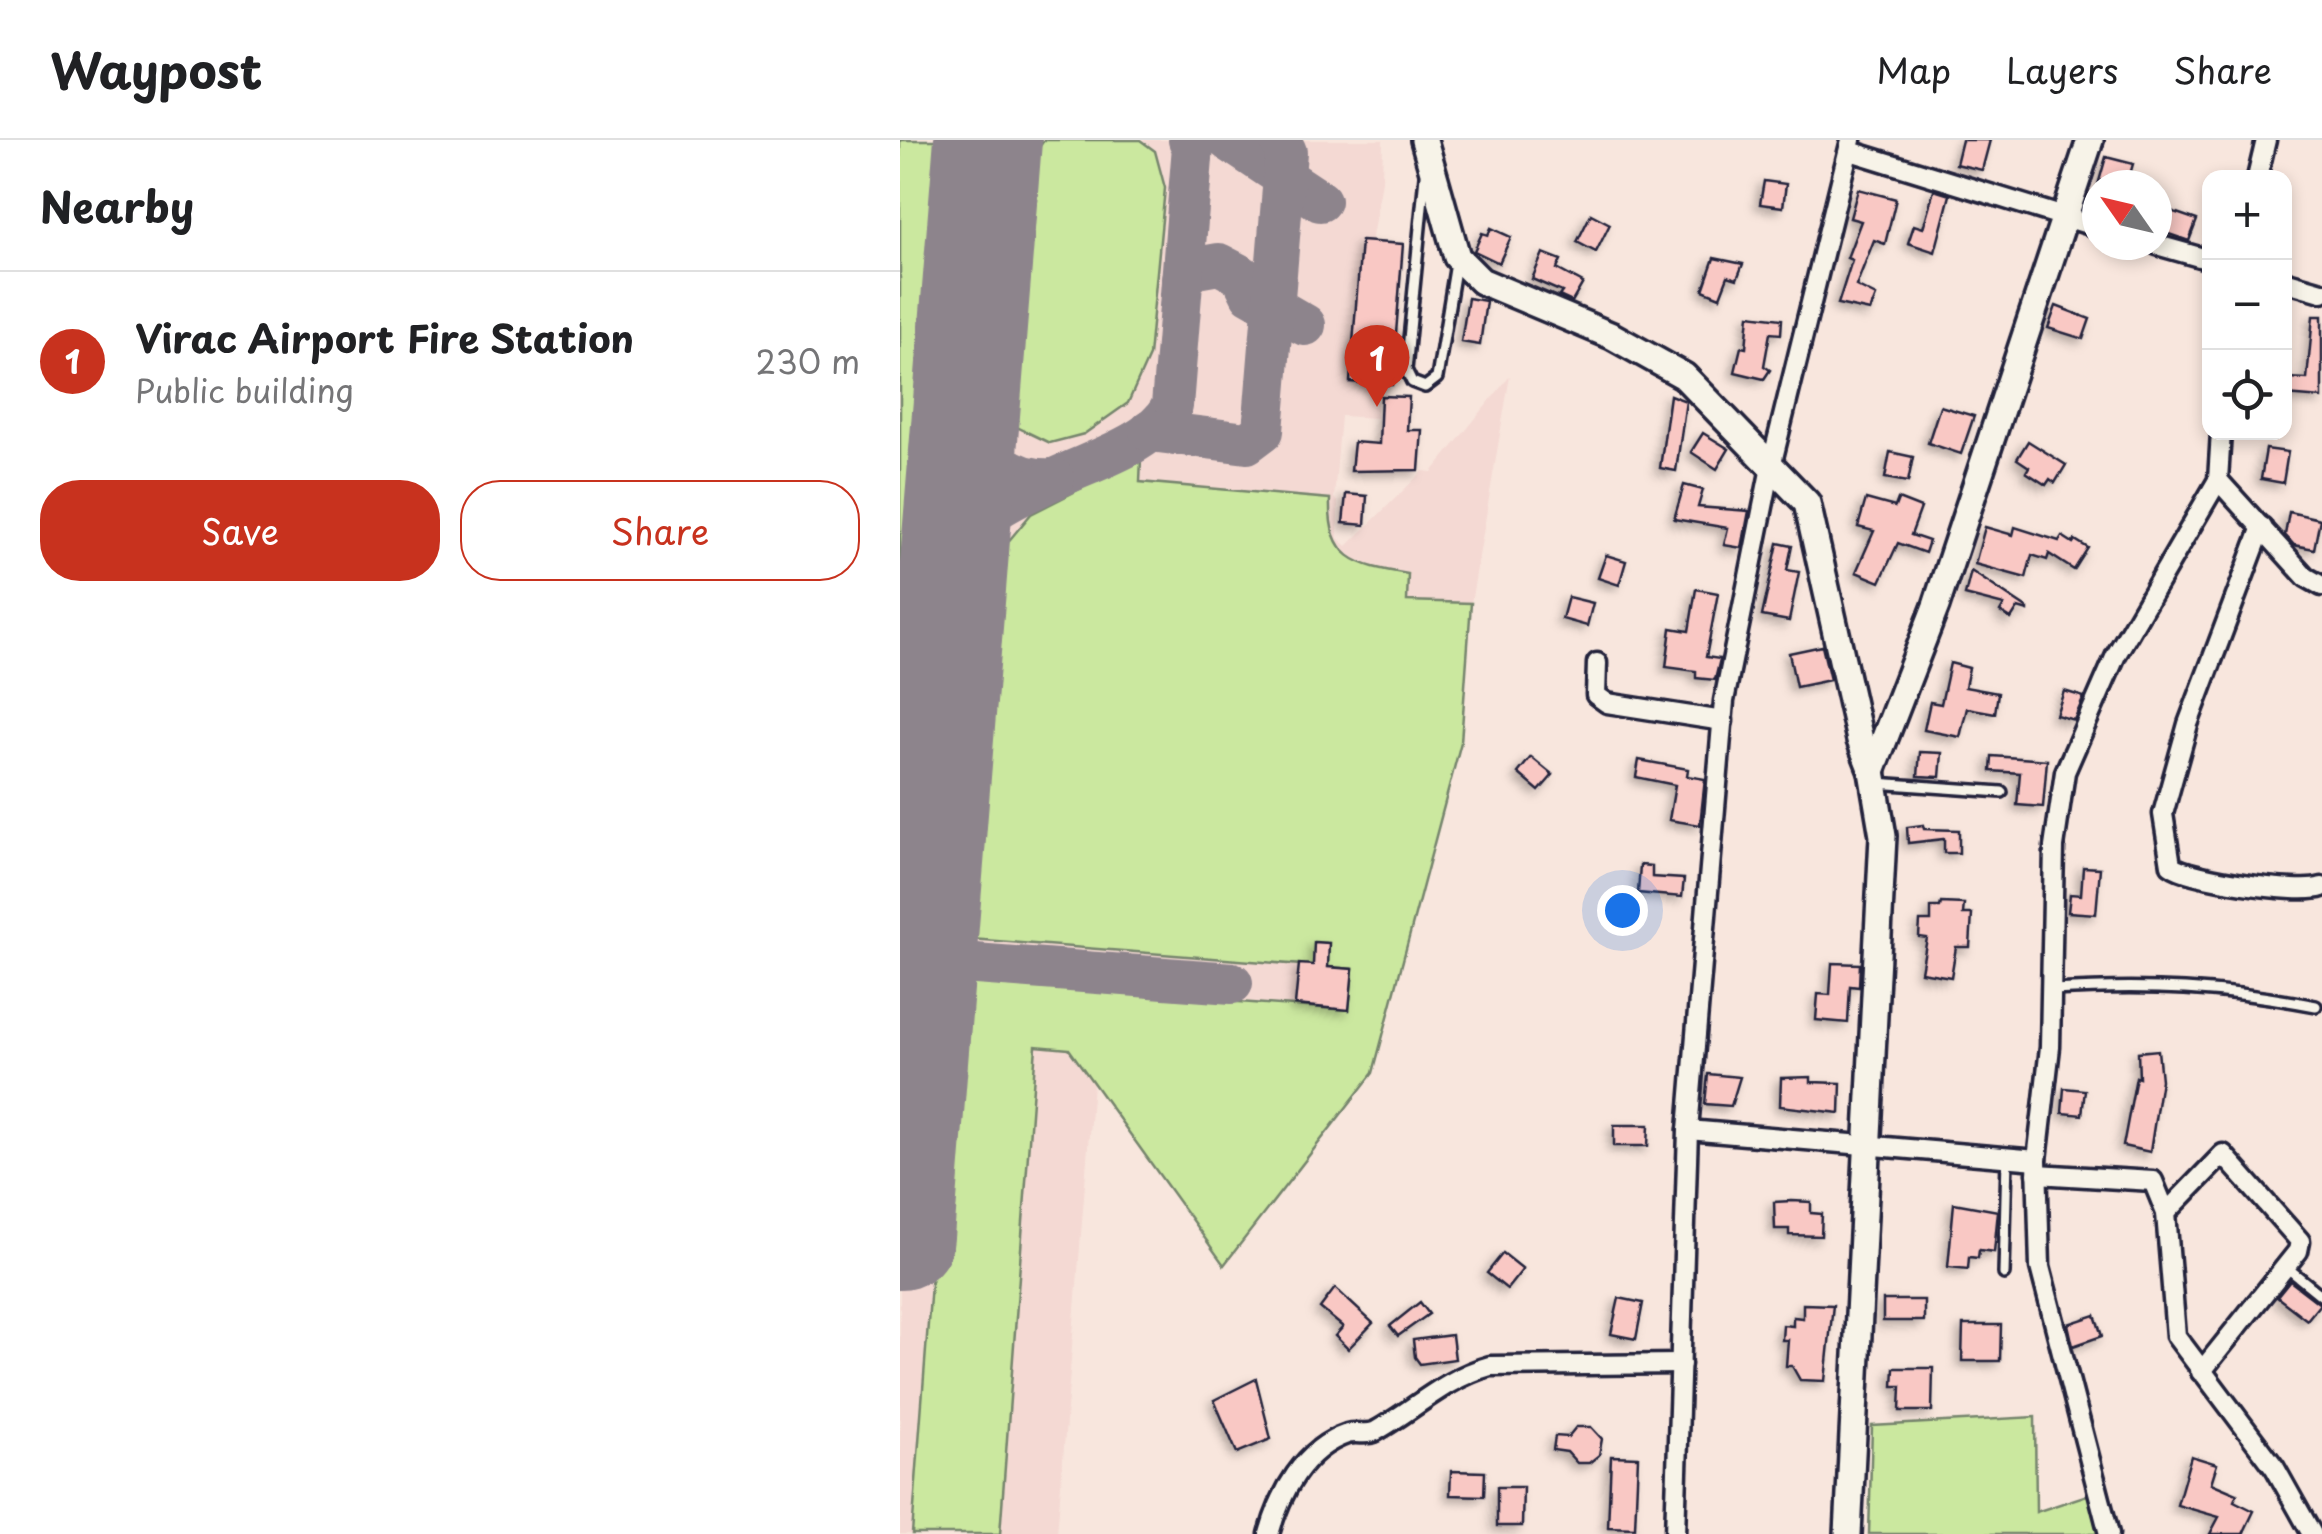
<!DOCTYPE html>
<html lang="en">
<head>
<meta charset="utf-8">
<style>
  :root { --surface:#fff; --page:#f6f6f6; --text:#202124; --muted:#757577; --line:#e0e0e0; --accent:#c8321e }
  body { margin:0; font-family:"Playpen Sans",sans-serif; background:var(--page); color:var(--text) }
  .controls { position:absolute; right:30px; top:30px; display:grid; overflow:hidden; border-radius:20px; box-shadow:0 5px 15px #0003 }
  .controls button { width:90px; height:90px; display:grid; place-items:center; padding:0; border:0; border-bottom:2px solid var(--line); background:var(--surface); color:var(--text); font:50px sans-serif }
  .compass { position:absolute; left:1182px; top:30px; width:90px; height:90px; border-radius:50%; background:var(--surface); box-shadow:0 5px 15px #0003; rotate:304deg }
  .you { position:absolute; left:722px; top:770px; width:35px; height:35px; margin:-25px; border:8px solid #fff; border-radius:50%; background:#1a73e8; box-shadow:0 0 0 15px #1a73e833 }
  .badge { display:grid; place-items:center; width:65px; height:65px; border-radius:50%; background:var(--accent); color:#fff; font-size:32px; font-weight:700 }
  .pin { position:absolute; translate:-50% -82px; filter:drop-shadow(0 2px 5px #0008) }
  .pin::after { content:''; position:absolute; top:52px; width:35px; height:30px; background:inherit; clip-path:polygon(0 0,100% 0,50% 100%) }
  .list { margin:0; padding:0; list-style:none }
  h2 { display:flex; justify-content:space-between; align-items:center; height:130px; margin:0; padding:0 40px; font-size:42px }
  h2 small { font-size:32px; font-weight:400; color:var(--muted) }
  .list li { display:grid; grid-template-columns:65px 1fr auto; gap:30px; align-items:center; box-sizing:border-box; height:180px; padding:0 40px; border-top:2px solid var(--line) }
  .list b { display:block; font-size:38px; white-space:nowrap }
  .list p { margin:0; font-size:32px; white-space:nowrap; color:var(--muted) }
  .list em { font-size:32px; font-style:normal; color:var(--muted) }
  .actions { display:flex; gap:20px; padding:30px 40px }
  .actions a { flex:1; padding:22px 0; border:2px solid var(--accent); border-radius:40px; text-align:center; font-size:35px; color:var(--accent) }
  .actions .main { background:var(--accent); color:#fff }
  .icon { flex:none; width:55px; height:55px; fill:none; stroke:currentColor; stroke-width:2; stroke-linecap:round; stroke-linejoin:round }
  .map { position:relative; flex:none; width:1422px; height:1394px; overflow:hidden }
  header { display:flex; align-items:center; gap:60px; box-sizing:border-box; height:140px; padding:0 50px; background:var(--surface); border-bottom:2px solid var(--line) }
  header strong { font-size:48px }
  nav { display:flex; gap:55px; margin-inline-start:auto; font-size:35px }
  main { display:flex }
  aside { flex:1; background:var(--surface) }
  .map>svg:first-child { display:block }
  .built { fill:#f4d9d3 }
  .green { fill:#cbe89f; stroke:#76856d; stroke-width:2.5 }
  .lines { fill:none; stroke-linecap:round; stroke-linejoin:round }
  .taxiway { stroke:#8d848c; stroke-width:42 }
  .runway { stroke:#8d848c; stroke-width:108 }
  .building { fill:#f9c8c4; stroke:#22223b; stroke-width:2.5; filter:url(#shadow) }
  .lane-casing { stroke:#22223b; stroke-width:16 }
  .street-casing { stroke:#22223b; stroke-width:25 }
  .secondary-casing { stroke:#22223b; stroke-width:32 }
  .lane { stroke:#f7f3e8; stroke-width:9 }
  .street { stroke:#f7f3e8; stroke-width:18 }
  .secondary { stroke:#f7f3e8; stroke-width:25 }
</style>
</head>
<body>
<header>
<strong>Waypost</strong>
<nav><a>Map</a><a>Layers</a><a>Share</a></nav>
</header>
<main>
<aside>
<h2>Nearby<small></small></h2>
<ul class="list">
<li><span class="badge">1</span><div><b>Virac Airport Fire Station</b><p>Public building</p></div><em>230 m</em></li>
</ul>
<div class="actions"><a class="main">Save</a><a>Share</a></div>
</aside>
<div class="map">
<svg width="1422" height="1394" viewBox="0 0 1422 1394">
  <defs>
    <filter id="shadow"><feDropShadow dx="-4.5" dy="4.5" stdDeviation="5" flood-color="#0004"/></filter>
  </defs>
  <rect width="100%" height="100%" fill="#f8e6dd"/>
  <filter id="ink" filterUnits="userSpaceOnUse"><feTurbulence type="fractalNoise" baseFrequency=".01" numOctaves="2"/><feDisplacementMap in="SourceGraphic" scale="20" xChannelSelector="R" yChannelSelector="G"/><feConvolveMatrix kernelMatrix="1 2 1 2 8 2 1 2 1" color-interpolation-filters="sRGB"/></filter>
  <g filter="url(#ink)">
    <polygon class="built" points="0,0 483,0 482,41 471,102 492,245 478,244 477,278 441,276 434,358 438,362 438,398 447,406 523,331 532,332 610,236 571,463 561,602 473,933 324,1125 193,944 157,1394 0,1394"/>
    <g class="green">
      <polygon points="0,0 55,0 0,655"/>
      <polygon points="144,0 240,0 255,11 265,48 249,216 228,263 184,294 150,303 117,287 101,252 104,201 121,35"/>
      <path d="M241,318L240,342L430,359C428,419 455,425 508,434L507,461L571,463L561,602L473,933L324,1125L169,909L136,906L100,1394H12L54,841L449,870L453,829L58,798L89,441L97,415L131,374Z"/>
      <polygon points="1135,1277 1136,1372 1196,1352 1207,1394 969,1394 972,1286"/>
    </g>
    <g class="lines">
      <g class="taxiway">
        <polyline points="328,0 420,61"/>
        <polyline points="282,139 296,128 319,124 342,136 351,154 405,185"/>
        <path d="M65,281C86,316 110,342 154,339C191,321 254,304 272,266L293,6L289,0"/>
        <polyline points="250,291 347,303 363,291 386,12 380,0"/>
        <path d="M54,421C71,374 113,359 154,339"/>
        <polyline points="22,820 332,843"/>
      </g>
      <polyline class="runway" points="0,1096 88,0"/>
    </g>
    <g class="building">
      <polygon points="1062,0 1090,0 1082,30 1056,24"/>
      <polygon points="1206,17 1233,24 1227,45 1198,45"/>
      <polygon points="864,41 886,44 883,67 860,64"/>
      <polygon points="958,49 996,59 985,104 974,100 956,146 976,156 970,171 938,164 952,120 947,118 961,81 950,78"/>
      <polygon points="1034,50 1050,55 1035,112 1008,103 1014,85 1023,88"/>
      <polygon points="1271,71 1297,80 1289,101 1263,92"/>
      <polygon points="691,74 710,84 696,112 677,102"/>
      <polygon points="591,88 611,97 599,123 574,111 582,93 588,95"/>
      <polygon points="461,101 503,104 492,245 450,242"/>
      <polygon points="643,113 661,120 657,129 683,143 672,162 659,156 662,152 632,139"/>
      <polygon points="814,118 843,124 837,139 828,136 820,157 803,150"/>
      <polygon points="568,158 586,161 580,205 561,202"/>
      <polygon points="1156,166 1190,179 1183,199 1148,188"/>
      <polygon points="849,175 882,179 881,194 870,193 864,226 870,230 864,239 835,232 841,207 846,208"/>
      <polygon points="1413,176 1422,176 1422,258 1386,255 1388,238 1407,239"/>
      <polygon points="770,255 786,261 776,331 760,328"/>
      <polygon points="481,256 509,257 507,290 522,290 519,330 451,331 454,302 479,304"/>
      <polygon points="1040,266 1074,276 1061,314 1028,303"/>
      <polygon points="803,293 829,309 817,329 791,312"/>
      <polygon points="1128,301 1166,325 1155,343 1150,339 1146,345 1126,332 1129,327 1117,319"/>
      <polygon points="1366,309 1388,312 1383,343 1361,339"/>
      <polygon points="990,312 1013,317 1008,342 985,338"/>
      <polygon points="784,345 803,350 798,367 849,371 842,408 824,405 828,388 774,379"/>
      <polygon points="446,354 467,356 465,385 443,383"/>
      <polygon points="966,359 995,367 998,359 1021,368 1011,395 1029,401 1025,413 998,403 980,442 956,432 974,391 958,387"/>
      <polygon points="1389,372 1420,379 1414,409 1394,405 1385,395"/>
      <polygon points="1085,387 1113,395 1115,387 1159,401 1162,396 1173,403 1175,400 1188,408 1174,430 1149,414 1147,420 1132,415 1126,438 1075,424"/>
      <polygon points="878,403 892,406 887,430 899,432 889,481 862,476"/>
      <polygon points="706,415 726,421 719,445 698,438"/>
      <polygon points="1071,431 1128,469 1128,471 1118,468 1111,479 1100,472 1104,465 1065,455"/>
      <polygon points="796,449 818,453 806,517 820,519 815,540 796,538 796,531 766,527 771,488 789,491"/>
      <polygon points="668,457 693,463 687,486 662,479"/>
      <polygon points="922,506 930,540 896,547 889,513"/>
      <polygon points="1050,523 1069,528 1065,547 1098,553 1095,573 1067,568 1060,597 1024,590 1030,562 1041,564"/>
      <polygon points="1164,551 1184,557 1174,580 1156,575"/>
      <polygon points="1020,612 1042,613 1040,637 1018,636"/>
      <polygon points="1092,616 1147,620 1143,667 1117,665 1120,633 1091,631"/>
      <polygon points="631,617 653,635 639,651 618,633"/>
      <polygon points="739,620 788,629 787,636 805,639 800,685 769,680 775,645 736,637"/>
      <polygon points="1023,685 1024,689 1059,690 1059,713 1044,713 1044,699 1008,703 1007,687"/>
      <polygon points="740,725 752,726 752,737 784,739 782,757 738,753"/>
      <polygon points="1183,727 1200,728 1196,774 1168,772 1170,754 1181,755"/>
      <polygon points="1041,763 1064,764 1063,774 1072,774 1070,807 1056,807 1051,837 1021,832 1027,798 1019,797 1020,781 1031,781 1031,767 1040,767"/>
      <polygon points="414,802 429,803 428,827 453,829 449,870 395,865 399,824 413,825"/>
      <polygon points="932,823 960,824 959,847 950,846 948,883 916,880 918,854 930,855"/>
      <polygon points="1258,910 1261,940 1250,1012 1223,1006 1236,937 1239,938 1238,912"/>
      <polygon points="808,934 840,937 831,966 805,964"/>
      <polygon points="911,937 911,942 941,943 940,973 880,966 881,938"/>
      <polygon points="1164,948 1185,950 1182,975 1162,973"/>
      <polygon points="714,985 749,985 748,1006 714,1006"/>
      <polygon points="892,1061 911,1062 911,1073 922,1074 921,1096 889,1095 889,1089 875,1089 874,1062"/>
      <polygon points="1054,1063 1098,1071 1094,1112 1079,1110 1078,1118 1069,1117 1068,1129 1048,1127"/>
      <polygon points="603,1113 623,1129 607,1149 587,1133"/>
      <polygon points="1390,1141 1420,1164 1407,1180 1377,1157"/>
      <polygon points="435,1148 473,1183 448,1209 435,1196 443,1187 420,1168"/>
      <polygon points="719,1158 743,1163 736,1199 711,1194"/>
      <rect x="983" y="1160" width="41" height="21"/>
      <polygon points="520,1162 529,1174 498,1196 490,1186"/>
      <polygon points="903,1164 933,1165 925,1241 900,1240 892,1226 886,1226 888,1200 882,1200 883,1185 893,1186 893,1177 903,1178"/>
      <polygon points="1195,1175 1202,1196 1173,1206 1168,1184"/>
      <polygon points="1063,1185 1101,1185 1100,1221 1062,1221"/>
      <polygon points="552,1195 555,1219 520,1224 515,1217 513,1200"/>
      <polygon points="994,1228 1033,1228 1032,1271 1000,1271 1001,1246 993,1246"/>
      <polygon points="356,1239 371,1299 337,1313 314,1260"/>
      <polygon points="676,1287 691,1287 702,1299 699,1315 689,1323 677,1323 667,1312 653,1310 655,1296 668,1297"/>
      <polygon points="711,1316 738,1317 735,1388 708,1387"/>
      <polygon points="1291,1316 1317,1324 1311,1343 1337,1354 1334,1361 1354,1371 1343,1394 1310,1394 1319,1377 1277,1365"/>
      <polygon points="551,1331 585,1332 584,1356 550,1355"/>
      <polygon points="597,1347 623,1347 622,1386 597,1386"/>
    </g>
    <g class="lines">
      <g class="lane-casing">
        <g id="lane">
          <polyline points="525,36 506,230 512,242 525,247 537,238 556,123"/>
          <polyline points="976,643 1102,652"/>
          <path d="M1153,850C1248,844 1322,848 1416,866"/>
          <polyline points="1385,1126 1422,1156"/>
          <polyline points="1104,1134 1107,1018"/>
        </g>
      </g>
      <g class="street-casing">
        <g id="street">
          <polyline points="950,11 1197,87"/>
          <polyline points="1357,38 1366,0"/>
          <polyline points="1257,105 1310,120"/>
          <polyline points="1384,141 1422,152"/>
          <polyline points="1318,340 1406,437 1422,446"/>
          <path d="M1362,387L1288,584L1263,674L1271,725C1289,739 1401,755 1422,747"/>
          <polyline points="697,523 696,555 707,563 823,581"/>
          <polyline points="788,990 1137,1020"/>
          <polyline points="1137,1034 1253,1041 1266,1073 1276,1196 1375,1328 1412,1394"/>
          <polyline points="1266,1073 1323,1014 1400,1101 1398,1111 1301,1232"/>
          <path d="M369,1394C380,1354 403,1309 447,1294C457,1291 467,1296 476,1291C515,1269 546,1238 590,1226L781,1224"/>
          <polyline points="775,1394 788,990 824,561 872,322 951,0"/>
          <polyline points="1209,1394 1140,1127 1137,1020 1150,907 1154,707 1165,632 1216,515 1318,340 1321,292"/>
        </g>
      </g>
      <g class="secondary-casing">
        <g id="secondary">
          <polyline points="524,0 557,117 581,141 712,196 784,236 907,363 960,600 972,631 983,696 948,1394"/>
          <polyline points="972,631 1036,466 1190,0"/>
        </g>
      </g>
      <use href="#lane" class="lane"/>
      <use href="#street" class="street"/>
      <use href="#secondary" class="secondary"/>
    </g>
  </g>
</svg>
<div class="controls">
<button>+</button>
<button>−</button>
<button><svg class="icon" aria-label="locate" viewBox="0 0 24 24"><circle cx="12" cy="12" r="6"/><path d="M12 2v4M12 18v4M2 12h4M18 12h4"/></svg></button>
</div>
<svg class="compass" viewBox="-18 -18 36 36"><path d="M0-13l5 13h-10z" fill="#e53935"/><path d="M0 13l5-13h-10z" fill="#757577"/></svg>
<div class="you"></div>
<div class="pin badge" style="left:477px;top:267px">1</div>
</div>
</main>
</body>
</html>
